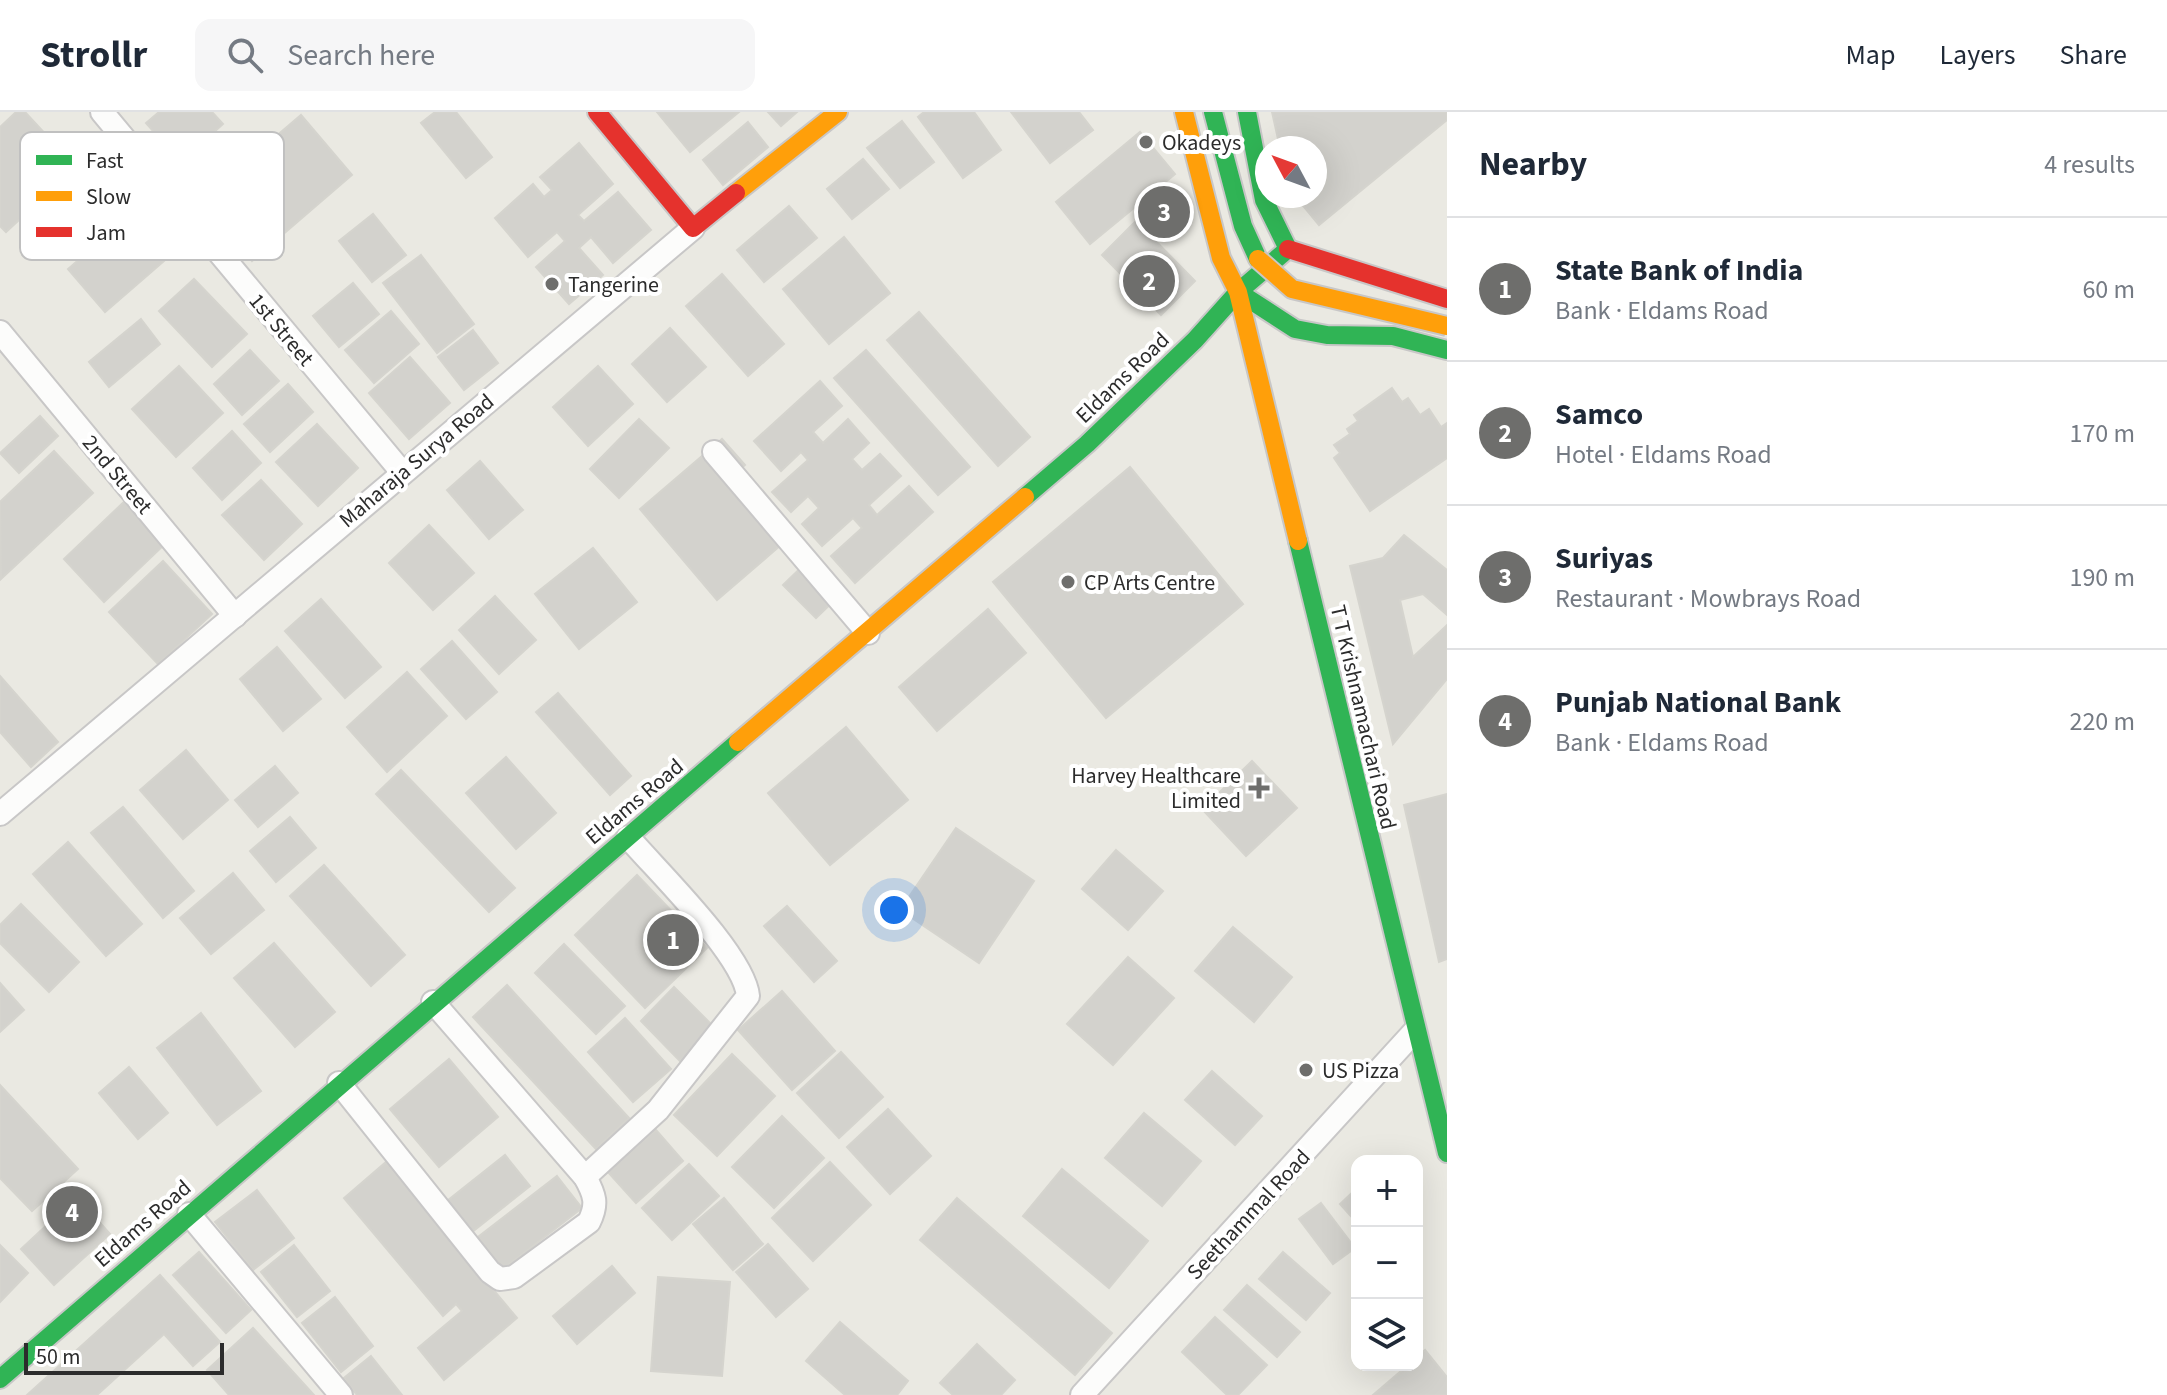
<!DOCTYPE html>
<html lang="en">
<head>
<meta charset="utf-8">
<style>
  :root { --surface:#fff; --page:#f6f6f7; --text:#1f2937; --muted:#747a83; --line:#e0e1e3; --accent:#6e6e6c }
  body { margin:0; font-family:"Source Sans 3",sans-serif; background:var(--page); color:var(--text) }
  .controls { position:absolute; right:24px; bottom:24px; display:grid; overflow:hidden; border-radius:16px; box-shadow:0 8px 32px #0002 }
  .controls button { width:72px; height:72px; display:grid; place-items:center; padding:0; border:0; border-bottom:2px solid var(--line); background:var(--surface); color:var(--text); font:40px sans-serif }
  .compass { position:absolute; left:1255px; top:24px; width:72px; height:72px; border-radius:50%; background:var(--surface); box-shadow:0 8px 32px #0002; rotate:311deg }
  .scale { position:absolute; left:24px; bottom:20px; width:200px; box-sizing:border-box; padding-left:8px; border:4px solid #2c2c2c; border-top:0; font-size:22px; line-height:28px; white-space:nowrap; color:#2c2c2c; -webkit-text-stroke:6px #fff; paint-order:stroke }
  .you { position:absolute; left:894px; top:798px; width:28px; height:28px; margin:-20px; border:6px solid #fff; border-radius:50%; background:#1a73e8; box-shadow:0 0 0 12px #1a73e833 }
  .badge { display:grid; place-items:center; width:52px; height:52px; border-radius:50%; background:var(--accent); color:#fff; font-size:26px; font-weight:700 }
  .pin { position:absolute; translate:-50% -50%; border:4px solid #fff; box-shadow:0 2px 8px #0006 }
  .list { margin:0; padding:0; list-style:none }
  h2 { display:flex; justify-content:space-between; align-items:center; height:104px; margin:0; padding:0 32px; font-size:34px }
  h2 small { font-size:26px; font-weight:400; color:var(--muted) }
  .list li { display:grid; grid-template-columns:52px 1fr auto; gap:24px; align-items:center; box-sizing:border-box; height:144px; padding:0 32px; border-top:2px solid var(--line) }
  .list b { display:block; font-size:30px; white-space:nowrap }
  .list p { margin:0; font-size:26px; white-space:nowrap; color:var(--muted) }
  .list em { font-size:26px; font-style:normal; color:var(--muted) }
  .icon { flex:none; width:44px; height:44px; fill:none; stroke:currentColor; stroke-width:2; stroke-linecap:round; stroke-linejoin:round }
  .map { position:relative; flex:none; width:1447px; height:1283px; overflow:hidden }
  header { display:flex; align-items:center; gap:48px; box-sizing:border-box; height:112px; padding:0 40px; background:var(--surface); border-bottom:2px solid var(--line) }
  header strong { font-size:38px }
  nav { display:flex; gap:44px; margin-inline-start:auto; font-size:28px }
  .search { width:560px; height:72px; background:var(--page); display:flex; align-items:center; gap:20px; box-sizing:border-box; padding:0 28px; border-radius:16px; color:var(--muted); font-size:30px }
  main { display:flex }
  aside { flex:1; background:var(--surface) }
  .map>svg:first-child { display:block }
  .building { fill:#d3d2cd; stroke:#d5d4ce; stroke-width:2 }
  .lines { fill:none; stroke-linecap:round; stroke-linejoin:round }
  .street-casing { stroke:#c8c7c7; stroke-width:26 }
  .fast-casing { stroke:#c8c7c7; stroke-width:22 }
  .slow-casing { stroke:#c8c7c7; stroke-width:22 }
  .jam-casing { stroke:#c8c7c7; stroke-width:22 }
  .street { stroke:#fcfcfb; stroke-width:22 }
  .fast { stroke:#30b455; stroke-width:18 }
  .slow { stroke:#ff9f0a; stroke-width:18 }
  .jam { stroke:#e5322d; stroke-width:18 }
  .slow-bridge-casing { stroke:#c8c7c7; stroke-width:22; stroke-linecap:butt }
  .slow-bridge { stroke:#ff9f0a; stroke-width:18 }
  .poi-dot { fill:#6e6e6c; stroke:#fff; stroke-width:3 }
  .labels { text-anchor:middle; stroke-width:8; stroke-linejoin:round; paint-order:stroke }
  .poi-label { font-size:22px; fill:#2c2c2c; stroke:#fff; text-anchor:start }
  .street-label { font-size:22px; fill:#2c2c2c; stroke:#fff }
  .key { fill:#fff; stroke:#c0c0c0; stroke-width:2 }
  .key-label { font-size:22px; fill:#2c2c2c }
</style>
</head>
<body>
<header>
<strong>Strollr</strong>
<div class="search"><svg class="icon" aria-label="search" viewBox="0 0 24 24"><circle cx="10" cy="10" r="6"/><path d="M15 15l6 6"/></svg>Search here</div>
<nav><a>Map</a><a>Layers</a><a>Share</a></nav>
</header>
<main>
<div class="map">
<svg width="1447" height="1283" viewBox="0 0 1447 1283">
  <rect width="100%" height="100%" fill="#eae9e2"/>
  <g class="building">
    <polygon points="16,0 25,0 76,55 6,120 0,114 0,15"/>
    <polygon points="159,0 212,0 223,12 181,50 146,11"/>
    <polygon points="435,0 456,0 492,45 466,66 421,11"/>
    <polygon points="657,0 739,0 690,40"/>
    <polygon points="768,0 797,0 781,14"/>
    <polygon points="924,0 974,0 1001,38 963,66 918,5"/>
    <polygon points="1011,0 1079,0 1093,18 1050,51"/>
    <polygon points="1272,0 1447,0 1447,8 1319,113 1295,84 1315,84 1315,36 1280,36"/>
    <polygon points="301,3 352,63 252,149 200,89"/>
    <polygon points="902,9 934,50 900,76 867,36"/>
    <polygon points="748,10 768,35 723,73 703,48"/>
    <polygon points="1140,20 1175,62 1090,132 1056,90"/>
    <polygon points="579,31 613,72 578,103 584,109 618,80 651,118 613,151 591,125 579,136 603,163 569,192 536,155 565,129 557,120 528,145 495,106 533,72 544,85 552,78 540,65"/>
    <polygon points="863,47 889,77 852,107 827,77"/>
    <polygon points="789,94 817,126 764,170 737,138"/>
    <polygon points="134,100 171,143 105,200 68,157"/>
    <polygon points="373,102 406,143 372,170 339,129"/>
    <polygon points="1136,109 1195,169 1161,203 1102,143"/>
    <polygon points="844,125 890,181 829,232 783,177"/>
    <polygon points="421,143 474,212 437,241 383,171"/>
    <polygon points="722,162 784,232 748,264 686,194"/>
    <polygon points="194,167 247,222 212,255 159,199"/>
    <polygon points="353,171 379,202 339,235 313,204"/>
    <polygon points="391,199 419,232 374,271 345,238"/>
    <polygon points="919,200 1030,325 998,354 887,228"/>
    <polygon points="141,207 160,232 109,275 89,250"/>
    <polygon points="670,216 706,255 667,290 632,252"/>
    <polygon points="473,218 498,251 464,278 438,245"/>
    <polygon points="250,238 279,269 242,303 214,272"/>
    <polygon points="866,238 970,355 938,383 834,266"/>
    <polygon points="410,245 450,291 409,327 369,281"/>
    <polygon points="179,254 223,301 176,345 132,297"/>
    <polygon points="598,254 633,292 588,334 553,295"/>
    <polygon points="820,269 842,294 813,320 823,331 848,307 869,331 852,347 862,358 880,342 901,364 869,393 877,403 909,374 933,400 855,471 831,444 862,416 853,406 822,434 802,412 819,396 808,384 791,400 772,380 808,348 801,340 781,359 754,329"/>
    <polygon points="288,272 313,300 270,340 244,312"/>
    <polygon points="1392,276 1402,290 1408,286 1420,303 1429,297 1441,315 1447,311 1447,346 1370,399 1334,346 1340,341 1334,333 1350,322 1347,317 1358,309 1354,303"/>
    <polygon points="40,304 58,324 19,361 0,341"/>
    <polygon points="639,307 669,336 619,386 590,357"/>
    <polygon points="317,312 358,356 318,394 276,350"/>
    <polygon points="232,319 261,351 222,388 193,356"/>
    <polygon points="722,327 745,353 727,369 781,433 717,488 640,397"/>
    <polygon points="54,339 93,381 1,467 0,390"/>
    <polygon points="480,349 523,398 489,427 447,378"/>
    <polygon points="1130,355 1243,492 1106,606 993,470"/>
    <polygon points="261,368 302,412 264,448 222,403"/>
    <polygon points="127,387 167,430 104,490 64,447"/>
    <polygon points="429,413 474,461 433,498 389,451"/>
    <polygon points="1404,423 1447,458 1447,503 1423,482 1400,488 1413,545 1447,513 1447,567 1393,632 1350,454 1383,446"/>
    <polygon points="593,436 637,490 579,537 535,482"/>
    <polygon points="810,447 842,481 816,506 783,473"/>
    <polygon points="163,449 212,502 158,552 109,500"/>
    <polygon points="495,484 536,528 499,562 459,518"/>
    <polygon points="321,487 381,555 345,586 285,519"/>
    <polygon points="988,497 1026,541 937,619 899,575"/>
    <polygon points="452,529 497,580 466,607 421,557"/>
    <polygon points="277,535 321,587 283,619 240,567"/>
    <polygon points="407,560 447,604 387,660 347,615"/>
    <polygon points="0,564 58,630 31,655 0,620"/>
    <polygon points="558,581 631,664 610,683 536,600"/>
    <polygon points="846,615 908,688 830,753 768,681"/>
    <polygon points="186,638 228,688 183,727 140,678"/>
    <polygon points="506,645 556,701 516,737 466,681"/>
    <polygon points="1252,649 1297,696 1246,744 1202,697"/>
    <polygon points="275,654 298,681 258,715 235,688"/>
    <polygon points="401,658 515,776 489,800 376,682"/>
    <polygon points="1447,682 1447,847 1439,850 1404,693"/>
    <polygon points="123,695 194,779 163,806 91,721"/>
    <polygon points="290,705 316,736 276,770 250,739"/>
    <polygon points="956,716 1034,769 979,851 900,798"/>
    <polygon points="68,730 142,812 106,844 33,762"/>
    <polygon points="1116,738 1163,779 1128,818 1082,777"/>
    <polygon points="324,753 405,843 371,874 290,784"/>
    <polygon points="233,761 264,798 211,842 180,806"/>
    <polygon points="637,763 707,836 645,896 575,823"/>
    <polygon points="21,792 79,850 49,880 0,831 0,813"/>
    <polygon points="787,794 837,849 814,870 764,814"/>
    <polygon points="1233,815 1292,865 1254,910 1195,859"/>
    <polygon points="274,831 335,900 295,935 234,866"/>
    <polygon points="564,832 625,894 596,922 535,861"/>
    <polygon points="1128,845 1174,886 1113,953 1067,912"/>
    <polygon points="0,871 24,898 0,920"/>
    <polygon points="507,873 629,1006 596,1037 473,905"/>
    <polygon points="674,875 714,915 680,949 641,909"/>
    <polygon points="782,879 835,939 792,978 738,918"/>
    <polygon points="201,901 261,979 217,1013 157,936"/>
    <polygon points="625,906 671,957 633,990 588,940"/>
    <polygon points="841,940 883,985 839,1026 797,981"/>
    <polygon points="732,942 775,984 717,1044 674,1003"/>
    <polygon points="449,947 498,1005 439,1055 390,997"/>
    <polygon points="129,955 168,1001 138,1027 99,981"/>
    <polygon points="1212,959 1262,1004 1235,1033 1185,988"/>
    <polygon points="0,973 78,1057 32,1099 0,1066"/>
    <polygon points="888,997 931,1044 890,1082 847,1035"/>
    <polygon points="1144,1001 1201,1049 1162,1094 1105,1046"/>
    <polygon points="782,1004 824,1046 774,1096 732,1055"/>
    <polygon points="656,1018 683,1049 636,1091 608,1060"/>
    <polygon points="505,1043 530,1074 472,1120 447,1089"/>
    <polygon points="386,1050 517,1206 444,1268 418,1236 462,1199 456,1192 443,1204 344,1086"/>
    <polygon points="830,1050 871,1093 813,1149 772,1106"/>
    <polygon points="689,1052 719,1084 672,1128 642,1096"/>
    <polygon points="1062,1057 1148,1129 1109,1176 1023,1104"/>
    <polygon points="557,1064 582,1096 503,1157 478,1125"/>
    <polygon points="1357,1076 1357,1111 1340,1092"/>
    <polygon points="257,1078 294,1126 253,1158 215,1110"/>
    <polygon points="77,1085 110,1122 54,1173 21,1137"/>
    <polygon points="724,1086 763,1132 733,1158 693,1112"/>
    <polygon points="957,1086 1112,1221 1075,1263 920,1128"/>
    <polygon points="1321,1091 1355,1136 1333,1152 1299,1107"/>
    <polygon points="768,1132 808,1177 776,1205 736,1160"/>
    <polygon points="0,1133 28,1161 0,1190"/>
    <polygon points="294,1133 330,1179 297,1205 261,1160"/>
    <polygon points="199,1140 251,1198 226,1221 173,1163"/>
    <polygon points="1283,1140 1330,1181 1306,1208 1259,1167"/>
    <polygon points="612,1154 635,1181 577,1232 553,1204"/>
    <polygon points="160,1163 220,1230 193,1254 164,1222 97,1283 27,1283"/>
    <polygon points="658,1165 730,1170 722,1264 651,1259"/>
    <polygon points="1247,1173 1300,1220 1277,1245 1224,1198"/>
    <polygon points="335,1185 373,1234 341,1260 302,1211"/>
    <polygon points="1215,1205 1267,1253 1238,1283 1227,1283 1182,1240"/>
    <polygon points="840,1210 908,1269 897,1283 845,1283 806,1249"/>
    <polygon points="253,1216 314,1283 229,1283 207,1258"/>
    <polygon points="977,1232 1015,1268 1001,1283 953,1283 940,1271"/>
    <polygon points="1425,1238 1447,1265 1447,1283 1373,1283 1408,1253 1417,1253 1417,1245"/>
    <polygon points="371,1244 402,1283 357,1283 344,1266"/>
  </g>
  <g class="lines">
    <g class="street-casing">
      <g id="street">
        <polyline points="102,0 401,359"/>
        <polyline points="0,220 235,504"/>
        <polyline points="714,340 868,521"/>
        <polyline points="0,702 693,116"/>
        <path d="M339,971L490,1160L500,1167L514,1165L589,1110C598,1092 595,1083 585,1065L433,890"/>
        <path d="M585,1065L658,998L748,884C744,843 657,759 628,725"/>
        <polyline points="189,1102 341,1283"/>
        <polyline points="1082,1283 1414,920"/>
      </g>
    </g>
    <g class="fast-casing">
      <g id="fast">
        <polyline points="1213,0 1243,114 1258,147"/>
        <polyline points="1247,0 1264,88 1288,137"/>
        <polyline points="1238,180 1295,217 1327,223 1393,224 1447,238"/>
        <polyline points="1025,385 1087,332 1195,228 1238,180 1288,137"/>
        <polyline points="1298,429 1447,1041"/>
        <polyline points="0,1267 738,630"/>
      </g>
    </g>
    <g class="slow-casing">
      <g id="slow">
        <polyline points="1184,0 1221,146 1238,180 1298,429"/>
        <polyline points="736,81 838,0"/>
        <polyline points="738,630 1025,385"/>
      </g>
    </g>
    <g class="jam-casing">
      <g id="jam">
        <polyline points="597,0 693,116 736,81"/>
        <polyline points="1288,137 1447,187"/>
      </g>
    </g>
    <use href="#street" class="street"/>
    <use href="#fast" class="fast"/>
    <use href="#slow" class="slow"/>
    <use href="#jam" class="jam"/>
    <g class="slow-bridge-casing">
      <polyline id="slow-bridge" points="1258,147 1292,177 1447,214"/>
    </g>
    <use href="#slow-bridge" class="slow-bridge"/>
  </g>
  <g class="poi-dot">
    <circle cx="1146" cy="30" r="8"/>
    <circle cx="552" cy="172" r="8"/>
    <circle cx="1068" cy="470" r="8"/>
    <path d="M1255 664h8v8h8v8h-8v8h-8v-8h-8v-8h8z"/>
    <circle cx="1306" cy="958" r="8"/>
  </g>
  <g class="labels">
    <g class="poi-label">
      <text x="1162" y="38">Okadeys</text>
      <text x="568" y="180">Tangerine</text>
      <text x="1084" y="478">CP Arts Centre</text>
      <text x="1241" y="671" text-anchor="end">Harvey Healthcare<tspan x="1241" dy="25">Limited</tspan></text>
      <text x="1322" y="966">US Pizza</text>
    </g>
    <g class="street-label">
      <text transform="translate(282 217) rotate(50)" y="8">1st Street</text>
      <text transform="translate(1122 265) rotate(-44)" y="8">Eldams Road</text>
      <text transform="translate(416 348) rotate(-40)" y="8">Maharaja Surya Road</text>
      <text transform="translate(118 362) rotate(50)" y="8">2nd Street</text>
      <text transform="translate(1364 605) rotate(77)" y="8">T T Krishnamachari Road</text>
      <text transform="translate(634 689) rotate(-40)" y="8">Eldams Road</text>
      <text transform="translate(1248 1102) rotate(-47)" y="8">Seethammal Road</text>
      <text transform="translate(142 1111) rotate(-41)" y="8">Eldams Road</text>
    </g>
  </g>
  <rect x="20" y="20" width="264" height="128" rx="12" class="key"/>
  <rect x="36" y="43" width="36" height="10" fill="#30b455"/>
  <rect x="36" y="79" width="36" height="10" fill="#ff9f0a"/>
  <rect x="36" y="115" width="36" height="10" fill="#e5322d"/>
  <g class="key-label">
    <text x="86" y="56">Fast</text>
    <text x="86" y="92">Slow</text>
    <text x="86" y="128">Jam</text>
  </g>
</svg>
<div class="controls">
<button>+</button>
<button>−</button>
<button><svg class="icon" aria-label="layers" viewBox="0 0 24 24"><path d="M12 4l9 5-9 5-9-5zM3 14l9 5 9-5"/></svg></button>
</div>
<svg class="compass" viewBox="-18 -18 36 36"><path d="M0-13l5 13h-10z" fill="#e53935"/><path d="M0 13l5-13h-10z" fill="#747a83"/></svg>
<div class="scale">50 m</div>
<div class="you"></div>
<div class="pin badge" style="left:673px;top:828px">1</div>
<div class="pin badge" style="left:1149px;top:169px">2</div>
<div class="pin badge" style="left:1164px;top:100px">3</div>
<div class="pin badge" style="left:72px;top:1100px">4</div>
</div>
<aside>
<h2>Nearby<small>4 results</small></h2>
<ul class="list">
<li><span class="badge">1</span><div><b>State Bank of India</b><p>Bank · Eldams Road</p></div><em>60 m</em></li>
<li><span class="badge">2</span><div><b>Samco</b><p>Hotel · Eldams Road</p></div><em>170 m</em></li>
<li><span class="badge">3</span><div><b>Suriyas</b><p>Restaurant · Mowbrays Road</p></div><em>190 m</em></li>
<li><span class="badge">4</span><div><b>Punjab National Bank</b><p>Bank · Eldams Road</p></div><em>220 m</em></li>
</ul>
</aside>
</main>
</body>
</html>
